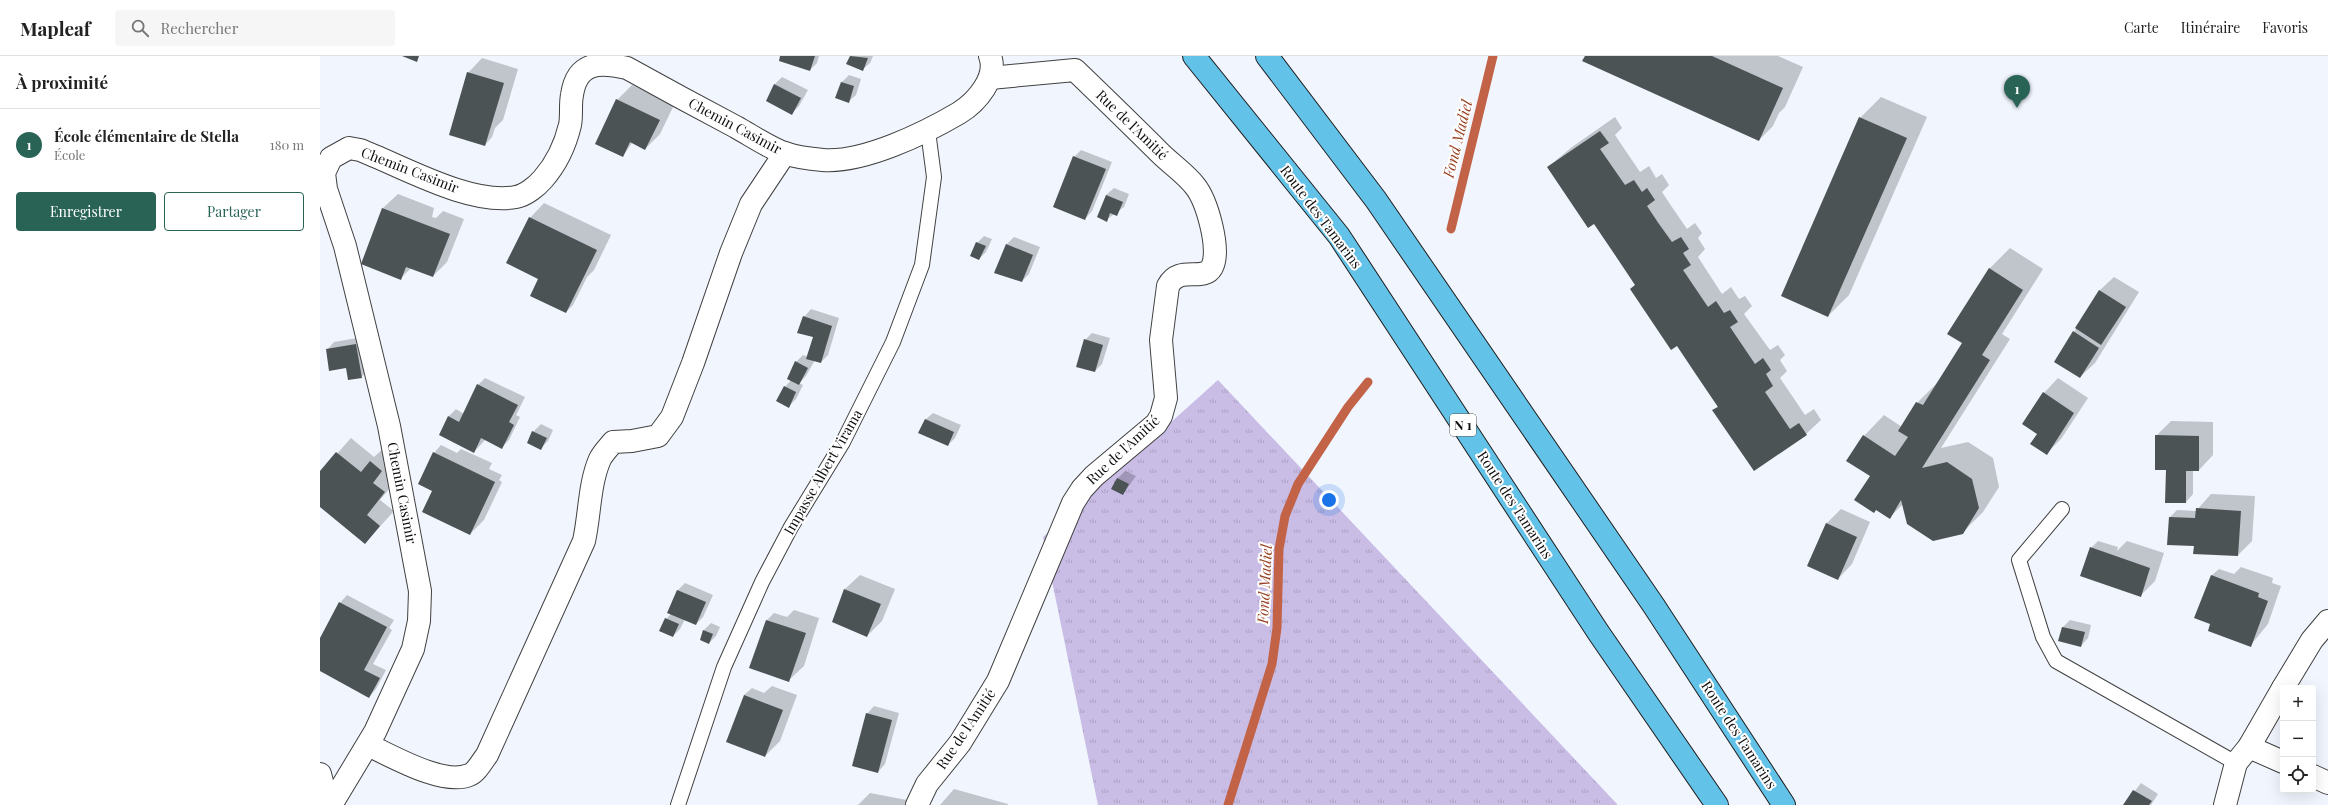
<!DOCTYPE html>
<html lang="fr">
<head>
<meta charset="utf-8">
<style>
  :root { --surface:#fff; --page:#f6f6f6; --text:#222; --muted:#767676; --line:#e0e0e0; --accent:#296356 }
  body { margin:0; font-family:"Playfair Display",serif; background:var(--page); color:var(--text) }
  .controls { position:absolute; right:12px; bottom:12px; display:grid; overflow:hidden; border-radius:4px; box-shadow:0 4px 16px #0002 }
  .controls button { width:36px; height:36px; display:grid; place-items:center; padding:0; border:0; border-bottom:1px solid var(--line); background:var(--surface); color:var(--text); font:20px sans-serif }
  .you { position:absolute; left:1009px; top:444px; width:14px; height:14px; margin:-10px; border:3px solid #fff; border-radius:50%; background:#1a73e8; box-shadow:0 0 0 6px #1a73e833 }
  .badge { display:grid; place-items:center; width:26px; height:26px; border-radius:50%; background:var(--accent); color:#fff; font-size:13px; font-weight:700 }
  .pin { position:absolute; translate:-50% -33px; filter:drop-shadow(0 1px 2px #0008) }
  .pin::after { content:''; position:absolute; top:21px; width:14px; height:12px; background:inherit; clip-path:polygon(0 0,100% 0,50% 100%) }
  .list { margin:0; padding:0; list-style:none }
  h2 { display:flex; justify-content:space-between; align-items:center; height:52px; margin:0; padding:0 16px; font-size:17px }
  h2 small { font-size:13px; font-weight:400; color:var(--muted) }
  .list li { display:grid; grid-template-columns:26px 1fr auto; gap:12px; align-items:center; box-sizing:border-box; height:72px; padding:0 16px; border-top:1px solid var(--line) }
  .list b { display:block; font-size:15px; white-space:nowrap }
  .list p { margin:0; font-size:13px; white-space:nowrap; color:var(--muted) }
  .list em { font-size:13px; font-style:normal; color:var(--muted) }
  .actions { display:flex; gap:8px; padding:12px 16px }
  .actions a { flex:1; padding:9px 0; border:1px solid var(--accent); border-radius:4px; text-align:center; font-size:14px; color:var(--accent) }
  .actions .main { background:var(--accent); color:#fff }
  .icon { flex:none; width:22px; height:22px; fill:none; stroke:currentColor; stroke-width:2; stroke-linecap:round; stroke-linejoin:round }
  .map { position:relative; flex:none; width:2008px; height:749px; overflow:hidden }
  header { display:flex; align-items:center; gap:24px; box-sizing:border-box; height:56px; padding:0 20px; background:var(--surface); border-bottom:1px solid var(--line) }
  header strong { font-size:19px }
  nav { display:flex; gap:22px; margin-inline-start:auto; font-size:14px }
  .search { width:280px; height:36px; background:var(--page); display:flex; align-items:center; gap:10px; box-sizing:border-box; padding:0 14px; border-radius:4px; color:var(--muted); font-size:15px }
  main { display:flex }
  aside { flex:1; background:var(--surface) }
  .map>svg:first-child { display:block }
  .grass { fill:url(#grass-tufts) }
  .shadow { fill:#0003 }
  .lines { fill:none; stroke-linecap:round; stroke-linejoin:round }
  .stream { stroke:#c26246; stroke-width:9 }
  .building { fill:#4b5355 }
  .lane-casing { stroke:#414141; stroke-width:16 }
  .street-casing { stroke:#414141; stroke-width:24 }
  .highway-casing { stroke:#1f1f1f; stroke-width:24 }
  .lane { stroke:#fff; stroke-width:14 }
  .street { stroke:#fff; stroke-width:22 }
  .highway { stroke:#63c2e8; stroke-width:22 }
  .labels { text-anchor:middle; stroke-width:4; stroke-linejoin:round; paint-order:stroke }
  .shield { fill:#fff; stroke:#565656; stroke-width:1 }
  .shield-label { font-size:13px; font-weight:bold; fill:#0e0e0e }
  .street-label { font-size:14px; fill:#0e0e0e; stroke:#fff }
  .water-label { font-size:15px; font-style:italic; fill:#954021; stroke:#fff }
</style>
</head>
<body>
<header>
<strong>Mapleaf</strong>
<div class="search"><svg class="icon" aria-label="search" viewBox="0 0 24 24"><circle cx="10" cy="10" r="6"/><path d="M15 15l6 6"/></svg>Rechercher</div>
<nav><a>Carte</a><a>Itinéraire</a><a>Favoris</a></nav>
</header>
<main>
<aside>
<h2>À proximité<small></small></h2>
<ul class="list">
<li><span class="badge">1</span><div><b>École élémentaire de Stella</b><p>École</p></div><em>180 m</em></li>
</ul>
<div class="actions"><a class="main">Enregistrer</a><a>Partager</a></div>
</aside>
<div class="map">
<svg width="2008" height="749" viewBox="0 0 2008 749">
  <defs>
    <pattern id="grass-tufts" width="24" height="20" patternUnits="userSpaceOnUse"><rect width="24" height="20" fill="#c9bce5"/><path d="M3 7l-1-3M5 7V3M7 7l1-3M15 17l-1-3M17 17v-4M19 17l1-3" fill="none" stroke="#aba0c3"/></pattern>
  </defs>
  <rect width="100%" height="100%" fill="#f0f5fe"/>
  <polygon class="grass" points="898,324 1297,748 1297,749 778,749 723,481"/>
  <g class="shadow">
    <polygon points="461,0 499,0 497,7 490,14"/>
    <polygon points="531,0 553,0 550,7 542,14 527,8"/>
    <polygon points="1266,0 1458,0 1483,11 1465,51 1459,57 1453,70 1439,84"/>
    <polygon points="162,2 198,13 183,64 175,72 172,81 165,89 148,17"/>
    <polygon points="529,19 541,23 536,39 528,46 522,26"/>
    <polygon points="462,21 488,34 479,50 472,57 447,44 455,28"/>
    <polygon points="312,29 354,49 340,78 325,93 312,87 303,100 297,44"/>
    <polygon points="1561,41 1607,61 1529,239 1508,260 1540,62"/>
    <polygon points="1295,61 1302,72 1295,79 1320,116 1329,110 1336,122 1342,118 1349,129 1342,136 1354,154 1367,173 1375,167 1382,177 1378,182 1385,193 1378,201 1402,238 1411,231 1419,243 1425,240 1432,250 1424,258 1450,294 1458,289 1465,299 1460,304 1467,315 1460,322 1485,359 1494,353 1501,364 1486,378 1393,355 1398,350 1357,289 1311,233 1316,228 1274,167 1228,111 1252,91"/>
    <polygon points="761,94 792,106 772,155 765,163 754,101"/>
    <polygon points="794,132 809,138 804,151 786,164 786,139"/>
    <polygon points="78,138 114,152 112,161 116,162 123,155 144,163 127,206 113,220 91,212 81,222 63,152"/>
    <polygon points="224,147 291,179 274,214 267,221 253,249 246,256 219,223 210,162"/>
    <polygon points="664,180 672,183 666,196 659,203 657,187"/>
    <polygon points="694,181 720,191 709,218 702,225 675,216 687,188"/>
    <polygon points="1690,192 1723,213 1682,278 1690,283 1621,392 1648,386 1673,402 1679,431 1663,456 1642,477 1583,448 1570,461 1551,419 1544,380 1564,359 1582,371 1597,347 1618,326 1644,287 1669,213"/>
    <polygon points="1794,221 1819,236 1775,307 1760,321 1754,276 1779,235"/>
    <polygon points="491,253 519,262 508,299 501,306 495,304 486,320 479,327 483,329 476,343 469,350 465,331 471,324 476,306 483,299 488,301 495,281 484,261"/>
    <polygon points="772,277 790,282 782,308 775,315 765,284"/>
    <polygon points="43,281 49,314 41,321 7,294 14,286"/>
    <polygon points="165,322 205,341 196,359 200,361 189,384 182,391 166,383 154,396 120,378 129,360 136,353 144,358 158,329"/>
    <polygon points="1738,322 1768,342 1741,383 1727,397 1719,378 1724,337"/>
    <polygon points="613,357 641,369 635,382 628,389 605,364"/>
    <polygon points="1851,365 1893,366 1893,399 1879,414 1873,413 1873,438 1866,446 1847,413 1836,380"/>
    <polygon points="221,368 233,374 228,385 221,392 208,387 213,376"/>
    <polygon points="31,382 54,401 65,391 79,421 60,444 74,455 45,487 0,450 0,417"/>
    <polygon points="121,389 137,397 141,393 172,407 169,413 182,419 179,424 182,426 164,464 150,478 115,430 114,397"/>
    <polygon points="805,415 816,420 803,438 792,432 798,422"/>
    <polygon points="1891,438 1935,440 1932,485 1918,499 1875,487 1850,461 1857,454 1876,455"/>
    <polygon points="1521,453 1550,466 1532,508 1518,523 1507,467"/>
    <polygon points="1778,485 1798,491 1797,495 1807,485 1844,497 1835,525 1820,540 1771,492"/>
    <polygon points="1921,511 1953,522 1952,527 1961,530 1948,568 1930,590 1891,567 1891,520 1899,513 1914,518"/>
    <polygon points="540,519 575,533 562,565 547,580 513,565 525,533"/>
    <polygon points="365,527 393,539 383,561 376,568 365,563 360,573 353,580 346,563 351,558 349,557 358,534"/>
    <polygon points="27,539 74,564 69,572 72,574 53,608 66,614 56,633 49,641 0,614 0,584 20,547"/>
    <polygon points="474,554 499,562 484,610 469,624 436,596 447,564 454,557 467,561"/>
    <polygon points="1750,564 1771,569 1768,582 1761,590 1742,572"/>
    <polygon points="391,567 400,571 396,580 389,587 381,583 384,574"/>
    <polygon points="452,630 477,639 460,685 445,700 424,639 432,632 444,637"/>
    <polygon points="554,650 579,657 565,708 558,716 547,658"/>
    <polygon points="1821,727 1838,738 1831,749 1804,749"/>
    <polygon points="634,733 688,748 688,749 620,749"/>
    <polygon points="550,737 592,745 591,749 538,749"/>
  </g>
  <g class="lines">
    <g class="stream">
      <polyline points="1131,173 1173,0"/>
      <polyline points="908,749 952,608 957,572 959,493 965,460 978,428 1028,351 1048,326"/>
    </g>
  </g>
  <g class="building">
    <polygon points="82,0 99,0 97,6"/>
    <polygon points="460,0 495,0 490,15 459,5"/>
    <polygon points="530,0 548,2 543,15 526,8"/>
    <polygon points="1265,0 1392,0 1463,32 1439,85 1262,5"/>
    <polygon points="147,16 184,27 165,90 129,79"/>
    <polygon points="521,26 534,30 529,47 515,42"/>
    <polygon points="454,28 481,42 472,59 446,45"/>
    <polygon points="296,43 340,64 325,94 310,86 303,101 275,88"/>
    <polygon points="1539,61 1587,82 1508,261 1461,240"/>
    <polygon points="1280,75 1289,87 1280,93 1305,129 1314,124 1322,136 1327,132 1335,144 1327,150 1339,168 1352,186 1361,181 1369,193 1363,197 1371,209 1363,214 1388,251 1396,245 1404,257 1410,254 1418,266 1410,271 1435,308 1443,302 1451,314 1446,318 1453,330 1445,336 1470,373 1479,367 1487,379 1434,415 1392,354 1398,351 1377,320 1357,290 1351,294 1310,233 1315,229 1295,199 1274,168 1268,172 1227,111"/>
    <polygon points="753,100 786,113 765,164 733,151"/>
    <polygon points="786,139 803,146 797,160 790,157 787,166 777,161"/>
    <polygon points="62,152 130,178 113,221 86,211 81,224 41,208"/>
    <polygon points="209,161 277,194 246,257 210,240 218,223 186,207"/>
    <polygon points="656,186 666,190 659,204 650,200"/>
    <polygon points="686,188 713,199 702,226 674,217"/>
    <polygon points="1669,212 1703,234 1662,299 1670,304 1602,412 1627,406 1652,423 1659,452 1643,478 1613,485 1587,468 1581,444 1570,463 1556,454 1554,457 1534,444 1550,420 1526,405 1543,379 1575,400 1588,381 1578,375 1596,346 1603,349 1642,287 1627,278"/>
    <polygon points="1779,234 1806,251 1781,289 1755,272"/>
    <polygon points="483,260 512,270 501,307 486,303 493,281 477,277"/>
    <polygon points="1753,275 1779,292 1760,322 1734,306"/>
    <polygon points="764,283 783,289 775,316 756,311"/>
    <polygon points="36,288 42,322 28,324 26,312 9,315 6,293"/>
    <polygon points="475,305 488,312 479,329 467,323"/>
    <polygon points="157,328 198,349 189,366 194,369 182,393 161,382 154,397 119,379 128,360 139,366"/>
    <polygon points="464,330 476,336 469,352 456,345"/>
    <polygon points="1723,336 1754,357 1727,399 1710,388 1717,378 1702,368"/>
    <polygon points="605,363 634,376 628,390 598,377"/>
    <polygon points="212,375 227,382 221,394 207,387"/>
    <polygon points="1835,379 1879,380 1879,415 1866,415 1866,447 1845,447 1846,414 1835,414"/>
    <polygon points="16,396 41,416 50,405 62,415 53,427 65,436 47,459 60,470 45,488 0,451 0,415"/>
    <polygon points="113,396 175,426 150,479 102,456 112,435 98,428"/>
    <polygon points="797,422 809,428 803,439 791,433"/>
    <polygon points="1876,452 1921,455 1918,500 1873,498 1874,490 1847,489 1849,461 1875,462"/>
    <polygon points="1506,467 1537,481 1518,524 1487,510"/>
    <polygon points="1770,491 1830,512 1821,541 1760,520"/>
    <polygon points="1891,519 1939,537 1938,541 1948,545 1931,591 1888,575 1890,568 1874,562"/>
    <polygon points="524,533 561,548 547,581 512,566"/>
    <polygon points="357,534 386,546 376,569 347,557"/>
    <polygon points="19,546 67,571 44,614 60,622 49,642 0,615 0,582"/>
    <polygon points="345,562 359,568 353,581 339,575"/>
    <polygon points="446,564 486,577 469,626 429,612"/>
    <polygon points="1742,571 1765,576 1761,591 1738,585"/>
    <polygon points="383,574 393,578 389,588 380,584"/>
    <polygon points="424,639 463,654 445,701 406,686"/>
    <polygon points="546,657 572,664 558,717 532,710"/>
    <polygon points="1813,734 1832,745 1829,749 1803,749"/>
  </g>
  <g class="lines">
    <g class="lane-casing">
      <g id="lane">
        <polyline points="1742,453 1699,504 1723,581 1736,605 1916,707"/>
        <polyline points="358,749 404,611 442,526 471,471 523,386 573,286 602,209 614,121 608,75"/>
      </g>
    </g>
    <g class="street-casing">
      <g id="street">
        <polyline points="1963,632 1992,584 2008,565"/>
        <path d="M48,689C72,700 123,730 149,719C156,717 163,704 167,699L264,485C270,458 269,428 280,403C283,397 289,391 293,386L312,385L338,380L352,361L373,307L411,197L431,148L465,97"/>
        <polyline points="1929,691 1963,706"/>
        <polyline points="0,718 8,749"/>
        <polyline points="1993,720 2008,727"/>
        <path d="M11,749L55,676L93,593L99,565L100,535L69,370L25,190L6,133L4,117L11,102L29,92L40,94C82,110 151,150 196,141C206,139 217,130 223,123C237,107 245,90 250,69C252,59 250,49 252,39C257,5 280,6 307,12C343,32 380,52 416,71C432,80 448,91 464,97C476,101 491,103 503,104C544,107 605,77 639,57C657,46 678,21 670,0"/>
        <path d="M597,749L607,728L640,687L678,625L753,447L762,433L774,420L836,368L841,360L846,342L841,284L848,230C860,208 883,227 892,211C901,194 887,145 875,130C866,118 851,108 840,97C812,69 783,41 755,14L670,22"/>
        <polyline points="1905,749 1916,707 1929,691 1963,632"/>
      </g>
    </g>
    <g class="highway-casing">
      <g id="highway">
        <polyline points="874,0 1019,180 1278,576 1397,749"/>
        <polyline points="947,0 1056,144 1334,550 1464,749"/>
      </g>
    </g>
    <use href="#lane" class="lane"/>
    <use href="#street" class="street"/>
    <use href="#highway" class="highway"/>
  </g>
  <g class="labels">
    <rect class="shield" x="1130" y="358" width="26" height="22" rx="3"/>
    <g class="shield-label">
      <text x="1143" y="374">N 1</text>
    </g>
    <g class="street-label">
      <text transform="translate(812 69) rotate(44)" y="5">Rue de l'Amitié</text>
      <text transform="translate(415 70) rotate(28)" y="5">Chemin Casimir</text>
      <text transform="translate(90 114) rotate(21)" y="5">Chemin Casimir</text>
      <text transform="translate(1001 161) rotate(53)" y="5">Route des Tamarins</text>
      <text transform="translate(803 394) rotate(-43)" y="5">Rue de l'Amitié</text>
      <text transform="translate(503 416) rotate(-60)" y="5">Impasse Albert Virama</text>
      <text transform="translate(82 437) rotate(79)" y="5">Chemin Casimir</text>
      <text transform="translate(1195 449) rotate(57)" y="5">Route des Tamarins</text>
      <text transform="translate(646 673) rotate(-56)" y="5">Rue de l'Amitié</text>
      <text transform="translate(1419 679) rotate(57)" y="5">Route des Tamarins</text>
    </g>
    <g class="water-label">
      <text transform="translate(1138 83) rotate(-76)" y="5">Fond Madiel</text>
      <text transform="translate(945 528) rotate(-87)" y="5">Fond Madiel</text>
    </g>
  </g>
</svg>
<div class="controls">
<button>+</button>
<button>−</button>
<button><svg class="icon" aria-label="locate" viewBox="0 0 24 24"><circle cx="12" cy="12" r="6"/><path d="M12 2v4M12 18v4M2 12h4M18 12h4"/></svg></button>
</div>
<div class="you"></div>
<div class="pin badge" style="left:1697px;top:52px">1</div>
</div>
</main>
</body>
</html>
